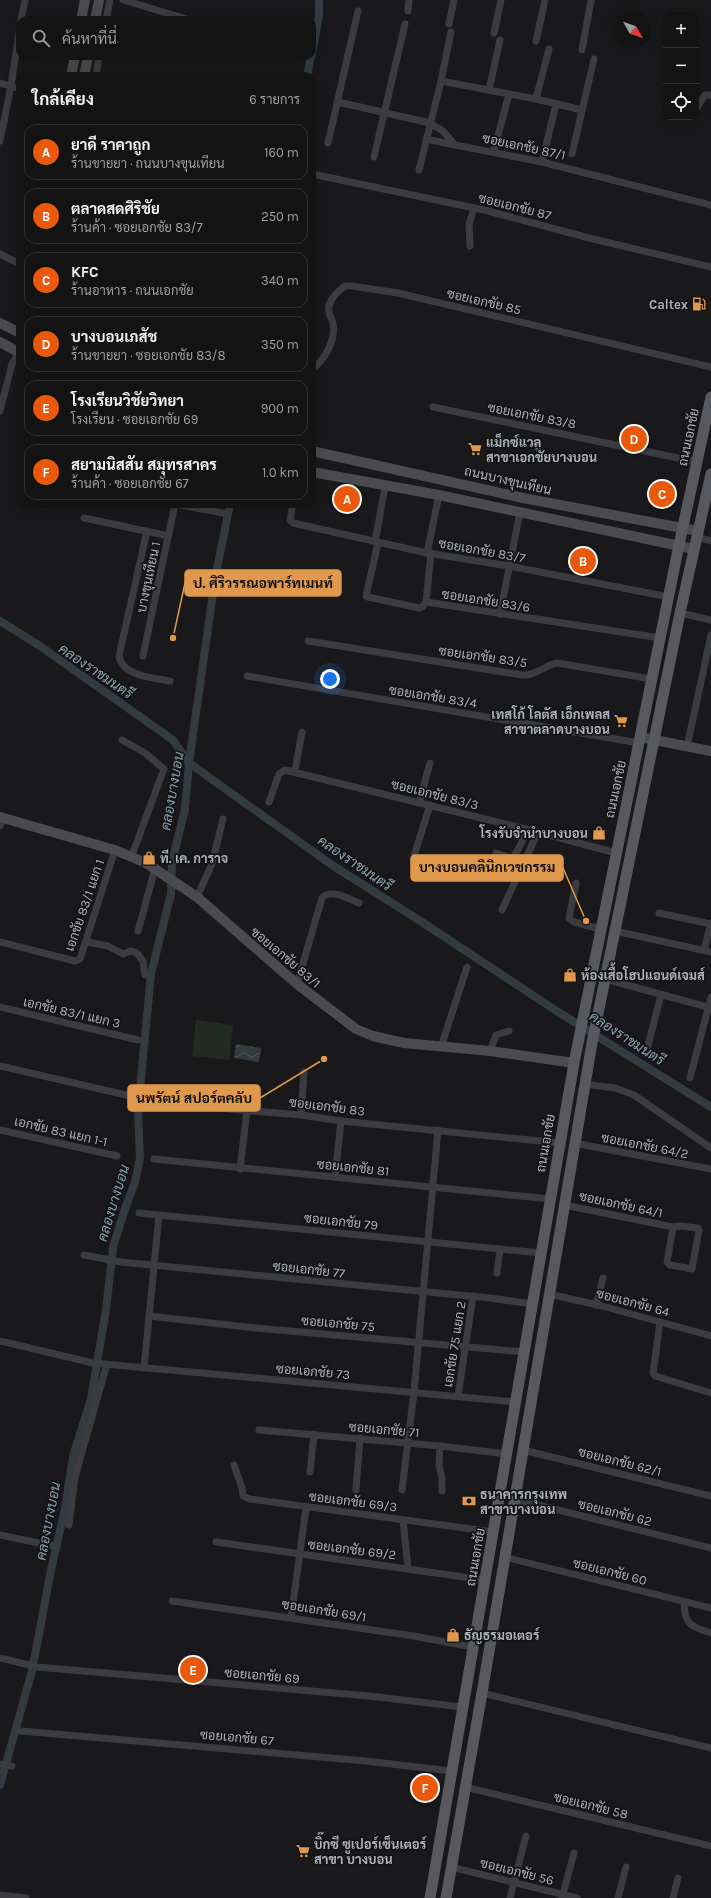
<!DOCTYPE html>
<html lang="th">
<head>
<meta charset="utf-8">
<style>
  :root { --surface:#131314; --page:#202022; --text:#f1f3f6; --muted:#9d9ea0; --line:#323234; --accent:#ea580c }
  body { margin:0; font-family:Karla,Sarabun,sans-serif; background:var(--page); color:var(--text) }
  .controls { position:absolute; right:12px; top:12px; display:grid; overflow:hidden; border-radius:8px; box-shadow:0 4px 16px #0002 }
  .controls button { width:36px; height:36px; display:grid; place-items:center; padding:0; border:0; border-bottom:1px solid var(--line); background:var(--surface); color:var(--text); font:20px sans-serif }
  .compass { position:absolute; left:615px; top:12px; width:36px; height:36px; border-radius:50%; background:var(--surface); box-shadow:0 4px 16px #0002; rotate:130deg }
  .you { position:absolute; left:330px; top:679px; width:14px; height:14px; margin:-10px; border:3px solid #fff; border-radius:50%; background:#1a73e8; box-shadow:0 0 0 6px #1a73e833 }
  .badge { display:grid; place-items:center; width:26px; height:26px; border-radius:50%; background:var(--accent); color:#fff; font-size:13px; font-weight:700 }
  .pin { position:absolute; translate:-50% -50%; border:2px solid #fff; box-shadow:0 1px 4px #0006 }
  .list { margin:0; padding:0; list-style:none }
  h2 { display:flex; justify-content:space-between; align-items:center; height:52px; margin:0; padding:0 16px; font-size:17px }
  h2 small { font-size:13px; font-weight:400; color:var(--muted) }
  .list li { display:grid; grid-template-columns:26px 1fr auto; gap:12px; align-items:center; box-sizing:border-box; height:56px; margin:0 8px 8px; padding:0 8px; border:1px solid var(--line); border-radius:12px }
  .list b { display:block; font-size:15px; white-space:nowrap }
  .list p { margin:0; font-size:13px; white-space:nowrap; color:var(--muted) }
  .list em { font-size:13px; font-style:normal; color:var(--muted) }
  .icon { flex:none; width:22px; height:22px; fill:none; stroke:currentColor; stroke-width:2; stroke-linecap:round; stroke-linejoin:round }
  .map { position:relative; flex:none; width:711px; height:1898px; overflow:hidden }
  .search { position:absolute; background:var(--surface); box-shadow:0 4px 16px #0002; left:16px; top:16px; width:300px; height:44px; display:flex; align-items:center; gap:10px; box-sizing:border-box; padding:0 14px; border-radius:12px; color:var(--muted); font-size:15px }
  .panel { position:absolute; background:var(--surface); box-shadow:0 4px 16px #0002; left:16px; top:72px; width:300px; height:436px; border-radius:12px }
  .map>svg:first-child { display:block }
  .grass { fill:#232a23 }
  .water { fill:url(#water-waves) }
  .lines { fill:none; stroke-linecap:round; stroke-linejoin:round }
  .canal { stroke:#323c40; stroke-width:8 }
  .street { stroke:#3a3c3f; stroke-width:7 }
  .secondary { stroke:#494b4f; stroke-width:10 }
  .primary { stroke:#57595e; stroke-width:11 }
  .labels { text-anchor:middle; stroke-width:3.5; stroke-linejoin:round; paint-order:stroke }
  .street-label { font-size:13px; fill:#adb2b9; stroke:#141416 }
  .poi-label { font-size:13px; font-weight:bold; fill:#adb2b9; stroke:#141416; text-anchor:start }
  .water-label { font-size:14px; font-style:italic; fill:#88a3b0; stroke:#141416 }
  .leader { fill:none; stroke:#e0984c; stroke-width:1.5 }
  .callout-dot { fill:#e0984c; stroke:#141416; stroke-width:1.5 }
  .callout { fill:#e0984c; stroke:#e0984c; stroke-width:1.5 }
  .callout-label { font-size:14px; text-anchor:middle; font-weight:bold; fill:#111 }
</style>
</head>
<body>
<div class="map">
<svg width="711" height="1898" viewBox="0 0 711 1898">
  <defs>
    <pattern id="water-waves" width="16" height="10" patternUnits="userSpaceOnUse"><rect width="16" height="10" fill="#323c40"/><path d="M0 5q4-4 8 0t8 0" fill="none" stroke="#4d565a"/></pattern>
  </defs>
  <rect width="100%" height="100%" fill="#19191b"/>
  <polygon class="grass" points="196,1020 233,1025 229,1060 192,1056"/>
  <polygon class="water" points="236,1044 261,1048 259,1062 234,1058"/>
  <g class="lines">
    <g class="canal">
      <polyline points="312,54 319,16 319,0"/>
      <polyline points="307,76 311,56"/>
      <polyline points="0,621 40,646 173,740 189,763 332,865 422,922 555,1010 711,1107"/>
      <polyline points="0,1785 32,1671 51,1570 65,1509 73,1456 91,1399 106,1310 113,1247 125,1209 135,1182 140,1158 138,1110 151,974 171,894 172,862 185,809 189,763 215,579 230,504"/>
    </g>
    <g class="street">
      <polyline points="123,0 190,20"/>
      <polyline points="408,11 409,0"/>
      <polyline points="21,20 25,0"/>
      <polyline points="106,20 110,0"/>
      <polyline points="449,24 454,0"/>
      <polyline points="494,33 501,0"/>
      <polyline points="536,41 545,0"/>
      <polyline points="582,50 591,0"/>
      <polyline points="96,76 99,56"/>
      <polyline points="441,81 536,99 582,110"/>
      <polyline points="0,83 20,89"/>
      <polyline points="489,90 500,40"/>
      <polyline points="536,99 549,49"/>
      <polyline points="338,102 430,123 443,131 455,145 542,162 711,205"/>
      <polyline points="696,109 705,95 711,95"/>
      <polyline points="426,139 455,145"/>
      <polyline points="0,141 11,86 20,26"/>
      <polyline points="328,143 358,11"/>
      <polyline points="494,151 509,94"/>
      <polyline points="572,154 594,59"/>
      <polyline points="374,157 405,24"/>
      <polyline points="542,162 556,104"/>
      <polyline points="419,170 441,81 451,32"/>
      <polyline points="312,174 484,210 593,239 711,267"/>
      <polyline points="470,246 469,224 474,208"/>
      <polyline points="0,254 20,264"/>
      <path d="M312,369C325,360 336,340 333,323C332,319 329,315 329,311C327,301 338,291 345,286H352L398,293L711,367"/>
      <polyline points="433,407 697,462"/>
      <polyline points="0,411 12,364 19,353"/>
      <polyline points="175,504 223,513"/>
      <polyline points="293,504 290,520 293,523 427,553 509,566 669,597"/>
      <polyline points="45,505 45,504"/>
      <polyline points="84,518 169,536"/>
      <path d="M147,531L119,656C122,676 154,678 170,681"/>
      <polyline points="697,537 711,541"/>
      <polyline points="375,542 385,487"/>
      <polyline points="378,543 366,596 368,597 419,608 422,607 426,602 660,638"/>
      <polyline points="427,553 439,495"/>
      <polyline points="426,602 431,553"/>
      <polyline points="680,613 711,620"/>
      <polyline points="500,614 520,512"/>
      <path d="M308,641L522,675C536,676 545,665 557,663L652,679"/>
      <polyline points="143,656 175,504"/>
      <polyline points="247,676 639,743"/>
      <polyline points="122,740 145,753 164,769 132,855"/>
      <polyline points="688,742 711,635"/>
      <polyline points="295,771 302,732"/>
      <polyline points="269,802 279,774 285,770 526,829 616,853"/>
      <polyline points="419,803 430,763"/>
      <polyline points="0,826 3,818"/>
      <polyline points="496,853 511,858"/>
      <polyline points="414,856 430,805"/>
      <path d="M505,871C513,857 523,845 526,829"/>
      <polyline points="576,883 569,918 574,922 600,929"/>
      <polyline points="197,897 212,864 223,819"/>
      <polyline points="502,910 538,832"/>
      <polyline points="659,913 711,924"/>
      <polyline points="138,931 155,869"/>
      <polyline points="615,931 711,952"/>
      <polyline points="0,942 75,961 80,959 115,850"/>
      <polyline points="87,942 108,946 123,954 131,951 137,953 143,961 145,975"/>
      <polyline points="704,950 711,923"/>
      <polyline points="605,979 711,1008"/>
      <path d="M297,984L322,898C331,888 349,899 359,903"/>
      <polyline points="0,1007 138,1040"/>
      <polyline points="441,1047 467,967"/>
      <polyline points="490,1051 496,1035 509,1031"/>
      <polyline points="646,1053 661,995"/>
      <polyline points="0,1066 130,1096 151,1097 204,1107 301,1115 341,1121 560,1143"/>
      <polyline points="690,1078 711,997"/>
      <polyline points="584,1084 615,1088 634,1095 711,1148"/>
      <polyline points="301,1115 304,1072"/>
      <polyline points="0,1130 117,1156"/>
      <polyline points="574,1143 711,1169"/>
      <polyline points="154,1159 550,1199"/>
      <polyline points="240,1169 247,1110"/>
      <polyline points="335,1177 341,1121"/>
      <polyline points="564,1205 673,1227 679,1226 698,1228 699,1230 692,1269 670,1265 667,1262 673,1227"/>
      <polyline points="139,1213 541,1253"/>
      <polyline points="84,1255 121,1262 490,1298 532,1304"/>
      <polyline points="497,1273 500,1249"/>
      <polyline points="549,1294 602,1306 711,1336"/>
      <polyline points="596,1305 603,1278"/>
      <polyline points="149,1316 256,1328 524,1352"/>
      <polyline points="660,1322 653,1373 655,1376 711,1393"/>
      <polyline points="0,1341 93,1363 516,1402"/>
      <polyline points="144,1368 159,1215"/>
      <polyline points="458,1396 473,1296"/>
      <polyline points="259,1430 440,1446 507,1454"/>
      <polyline points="440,1446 439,1465 442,1478 442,1491"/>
      <polyline points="523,1450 711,1496"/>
      <polyline points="234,1465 242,1488 243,1496 250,1499 494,1532"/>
      <polyline points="310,1472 314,1434"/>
      <polyline points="356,1490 360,1438"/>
      <polyline points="402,1490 414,1392 438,1130"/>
      <polyline points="514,1499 711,1548"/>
      <polyline points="403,1520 408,1568"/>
      <polyline points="69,1525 75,1477 107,1364"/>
      <polyline points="0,1535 53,1546"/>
      <polyline points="216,1542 485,1580"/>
      <polyline points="504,1557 711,1608"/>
      <polyline points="172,1601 414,1636 472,1647"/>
      <path d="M684,1602C684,1624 691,1627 711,1633"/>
      <polyline points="291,1618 306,1508"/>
      <polyline points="0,1658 37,1667 369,1696 462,1707"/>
      <polyline points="482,1693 711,1748"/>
      <polyline points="21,1731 366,1761 451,1771"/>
      <polyline points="0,1764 12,1766"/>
      <polyline points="465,1787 711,1846"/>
      <polyline points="451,1867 577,1898"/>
      <polyline points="0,1895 26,1898"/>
      <polyline points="510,1898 526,1836"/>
      <polyline points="562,1898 574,1853"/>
      <polyline points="618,1898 626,1867"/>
      <polyline points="673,1898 678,1878"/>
    </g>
    <g class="secondary">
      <polyline points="81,20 85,0"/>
      <polyline points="95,20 99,0"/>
      <polyline points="71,76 75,56"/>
      <polyline points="84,76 88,56"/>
      <polyline points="0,323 20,333"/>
      <polyline points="0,342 20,353"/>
      <polyline points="312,451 523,498 698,531"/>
      <polyline points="312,472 439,495 694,549"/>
      <polyline points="640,737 711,751"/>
      <polyline points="0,817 115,850 146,863 197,897 297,984 356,1029 373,1036 404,1043 490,1051 574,1063"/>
    </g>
    <g class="primary">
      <polyline points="430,1898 574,1063 679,545 711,397"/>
      <polyline points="446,1898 482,1693 592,1043 680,613 711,474"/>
    </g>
  </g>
  <defs>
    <g id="fuel-bare" transform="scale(1.08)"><path d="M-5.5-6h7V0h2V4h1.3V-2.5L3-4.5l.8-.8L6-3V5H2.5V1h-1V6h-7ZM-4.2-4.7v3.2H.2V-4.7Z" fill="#e0984c" stroke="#141416" stroke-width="2.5" paint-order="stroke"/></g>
    <g id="supermarket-bare" transform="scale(1.08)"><path d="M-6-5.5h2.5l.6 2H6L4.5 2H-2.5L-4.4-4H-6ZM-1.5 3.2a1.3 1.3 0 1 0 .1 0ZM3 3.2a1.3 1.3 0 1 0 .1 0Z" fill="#e0984c" stroke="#141416" stroke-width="2.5" paint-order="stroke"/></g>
    <g id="shop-bare" transform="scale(1.08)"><path d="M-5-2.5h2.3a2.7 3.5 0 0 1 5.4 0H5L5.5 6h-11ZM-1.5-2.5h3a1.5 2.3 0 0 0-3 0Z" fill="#e0984c" stroke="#141416" stroke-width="2.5" paint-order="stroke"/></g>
    <g id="bank-bare" transform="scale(1.08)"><path d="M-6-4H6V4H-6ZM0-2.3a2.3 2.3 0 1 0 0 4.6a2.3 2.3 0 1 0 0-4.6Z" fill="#e0984c" stroke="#141416" stroke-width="2.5" paint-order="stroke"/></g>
  </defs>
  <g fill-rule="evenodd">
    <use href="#fuel-bare" x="699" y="304"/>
    <use href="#supermarket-bare" x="475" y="449"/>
    <use href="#supermarket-bare" x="621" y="721"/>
    <use href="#shop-bare" x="599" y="833"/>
    <use href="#shop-bare" x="149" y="858"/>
    <use href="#shop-bare" x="570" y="975"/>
    <use href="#bank-bare" x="469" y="1501"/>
    <use href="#shop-bare" x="453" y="1635"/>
    <use href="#supermarket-bare" x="303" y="1851"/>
  </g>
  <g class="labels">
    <g class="street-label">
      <text transform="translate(524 146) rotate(12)" y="5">ซอยเอกชัย 87/1</text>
      <text transform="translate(515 206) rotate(14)" y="5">ซอยเอกชัย 87</text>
      <text transform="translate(484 301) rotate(13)" y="5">ซอยเอกชัย 85</text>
      <text transform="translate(532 415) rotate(11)" y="5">ซอยเอกชัย 83/8</text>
      <text transform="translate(688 437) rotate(-78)" y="5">ถนนเอกชัย</text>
      <text transform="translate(508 480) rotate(13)" y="5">ถนนบางขุนเทียน</text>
      <text transform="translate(482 550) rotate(10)" y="5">ซอยเอกชัย 83/7</text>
      <text transform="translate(148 577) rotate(-78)" y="5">บางขุนเทียน 1</text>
      <text transform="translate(486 600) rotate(9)" y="5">ซอยเอกชัย 83/6</text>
      <text transform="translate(483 656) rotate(8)" y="5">ซอยเอกชัย 83/5</text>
      <text transform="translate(433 696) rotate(9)" y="5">ซอยเอกชัย 83/4</text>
      <text transform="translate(615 789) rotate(-78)" y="5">ถนนเอกชัย</text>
      <text transform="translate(435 794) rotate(14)" y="5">ซอยเอกชัย 83/3</text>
      <text transform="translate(84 905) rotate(-71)" y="5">เอกชัย 83/1 แยก 1</text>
      <text transform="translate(286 957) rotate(40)" y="5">ซอยเอกชัย 83/1</text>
      <text transform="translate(72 1012) rotate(13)" y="5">เอกชัย 83/1 แยก 3</text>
      <text transform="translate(327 1106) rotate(7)" y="5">ซอยเอกชัย 83</text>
      <text transform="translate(61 1131) rotate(13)" y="5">เอกชัย 83 แยก 1-1</text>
      <text transform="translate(545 1143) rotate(-80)" y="5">ถนนเอกชัย</text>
      <text transform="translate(645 1145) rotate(11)" y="5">ซอยเอกชัย 64/2</text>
      <text transform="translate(353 1167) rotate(6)" y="5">ซอยเอกชัย 81</text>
      <text transform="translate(621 1204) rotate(12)" y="5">ซอยเอกชัย 64/1</text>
      <text transform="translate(341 1221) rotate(6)" y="5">ซอยเอกชัย 79</text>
      <text transform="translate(309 1269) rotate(6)" y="5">ซอยเอกชัย 77</text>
      <text transform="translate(633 1302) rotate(15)" y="5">ซอยเอกชัย 64</text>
      <text transform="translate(338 1323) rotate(5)" y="5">ซอยเอกชัย 75</text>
      <text transform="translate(454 1344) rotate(-81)" y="5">เอกชัย 75 แยก 2</text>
      <text transform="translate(313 1371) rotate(5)" y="5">ซอยเอกชัย 73</text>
      <text transform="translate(384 1429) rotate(5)" y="5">ซอยเอกชัย 71</text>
      <text transform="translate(620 1461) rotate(14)" y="5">ซอยเอกชัย 62/1</text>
      <text transform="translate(353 1501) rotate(7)" y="5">ซอยเอกชัย 69/3</text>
      <text transform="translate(615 1512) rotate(14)" y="5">ซอยเอกชัย 62</text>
      <text transform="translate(352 1549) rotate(7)" y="5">ซอยเอกชัย 69/2</text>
      <text transform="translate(475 1557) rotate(-80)" y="5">ถนนเอกชัย</text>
      <text transform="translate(610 1571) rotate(14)" y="5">ซอยเอกชัย 60</text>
      <text transform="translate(324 1610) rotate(9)" y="5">ซอยเอกชัย 69/1</text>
      <text transform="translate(262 1675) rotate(5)" y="5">ซอยเอกชัย 69</text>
      <text transform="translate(237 1737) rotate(5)" y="5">ซอยเอกชัย 67</text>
      <text transform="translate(591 1805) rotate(14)" y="5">ซอยเอกชัย 58</text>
      <text transform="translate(517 1871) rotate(14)" y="5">ซอยเอกชัย 56</text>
    </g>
    <g class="poi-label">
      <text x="688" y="309" text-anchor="end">Caltex</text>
      <text x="486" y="447">แม็กซ์แวลู<tspan x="486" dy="15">สาขาเอกชัยบางบอน</tspan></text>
      <text x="610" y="719" text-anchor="end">เทสโก้ โลตัส เอ็กเพลส<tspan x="610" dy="15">สาขาตลาดบางบอน</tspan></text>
      <text x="588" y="838" text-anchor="end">โรงรับจำนำบางบอน</text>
      <text x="160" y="863">ที. เค. การาจ</text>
      <text x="581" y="980">ห้องเสื้อโฮปแอนด์เจมส์</text>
      <text x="480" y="1499">ธนาคารกรุงเทพ<tspan x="480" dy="15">สาขาบางบอน</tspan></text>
      <text x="464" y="1640">ธัญธรมอเตอร์</text>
      <text x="314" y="1849">บิ๊กซี ซูเปอร์เซ็นเตอร์<tspan x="314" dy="15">สาขา บางบอน</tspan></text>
    </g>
    <g class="water-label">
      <text transform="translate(96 671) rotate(34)" y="5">คลองราชมนตรี</text>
      <text transform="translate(172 791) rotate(-80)" y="5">คลองบางบอน</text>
      <text transform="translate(355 863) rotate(34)" y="5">คลองราชมนตรี</text>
      <text transform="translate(627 1038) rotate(33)" y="5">คลองราชมนตรี</text>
      <text transform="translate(113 1203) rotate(-73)" y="5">คลองบางบอน</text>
      <text transform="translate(48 1521) rotate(-79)" y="5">คลองบางบอน</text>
    </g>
  </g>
  <path class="leader" d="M173 638L185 583M586 921L563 868M324 1059L260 1098"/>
  <g class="callout-dot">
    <circle cx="173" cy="638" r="4"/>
    <circle cx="586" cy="921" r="4"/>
    <circle cx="324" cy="1059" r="4"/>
  </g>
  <g class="callout">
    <rect x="185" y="570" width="156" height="26" rx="4"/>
    <rect x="411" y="855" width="152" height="26" rx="4"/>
    <rect x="128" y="1085" width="132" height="26" rx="4"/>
  </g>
  <g class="callout-label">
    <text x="263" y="588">ป. ศิริวรรณอพาร์ทเมนท์</text>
    <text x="487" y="872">บางบอนคลินิกเวชกรรม</text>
    <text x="194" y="1103">นพรัตน์ สปอร์ตคลับ</text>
  </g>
</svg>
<div class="controls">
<button>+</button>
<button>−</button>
<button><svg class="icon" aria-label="locate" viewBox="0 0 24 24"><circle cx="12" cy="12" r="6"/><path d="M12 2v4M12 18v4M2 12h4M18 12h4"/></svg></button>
</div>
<svg class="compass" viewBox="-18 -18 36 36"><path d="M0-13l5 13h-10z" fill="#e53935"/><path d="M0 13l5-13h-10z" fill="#9d9ea0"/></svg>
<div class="you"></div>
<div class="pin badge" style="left:347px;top:499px">A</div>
<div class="pin badge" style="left:583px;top:561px">B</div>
<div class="pin badge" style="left:662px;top:494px">C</div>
<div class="pin badge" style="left:634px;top:439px">D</div>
<div class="pin badge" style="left:193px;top:1670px">E</div>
<div class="pin badge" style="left:425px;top:1788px">F</div>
<div class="search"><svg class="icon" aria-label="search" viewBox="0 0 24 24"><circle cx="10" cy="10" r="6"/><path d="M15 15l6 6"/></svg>ค้นหาที่นี่</div>
<section class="panel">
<h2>ใกล้เคียง<small>6 รายการ</small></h2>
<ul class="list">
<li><span class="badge">A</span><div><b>ยาดี ราคาถูก</b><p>ร้านขายยา · ถนนบางขุนเทียน</p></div><em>160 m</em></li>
<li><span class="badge">B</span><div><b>ตลาดสดศิริชัย</b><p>ร้านค้า · ซอยเอกชัย 83/7</p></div><em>250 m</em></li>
<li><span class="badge">C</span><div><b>KFC</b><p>ร้านอาหาร · ถนนเอกชัย</p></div><em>340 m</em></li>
<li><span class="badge">D</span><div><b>บางบอนเภสัช</b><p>ร้านขายยา · ซอยเอกชัย 83/8</p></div><em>350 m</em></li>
<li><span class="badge">E</span><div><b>โรงเรียนวิชัยวิทยา</b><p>โรงเรียน · ซอยเอกชัย 69</p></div><em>900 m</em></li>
<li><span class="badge">F</span><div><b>สยามนิสสัน สมุทรสาคร</b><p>ร้านค้า · ซอยเอกชัย 67</p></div><em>1.0 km</em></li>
</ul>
</section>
</div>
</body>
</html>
